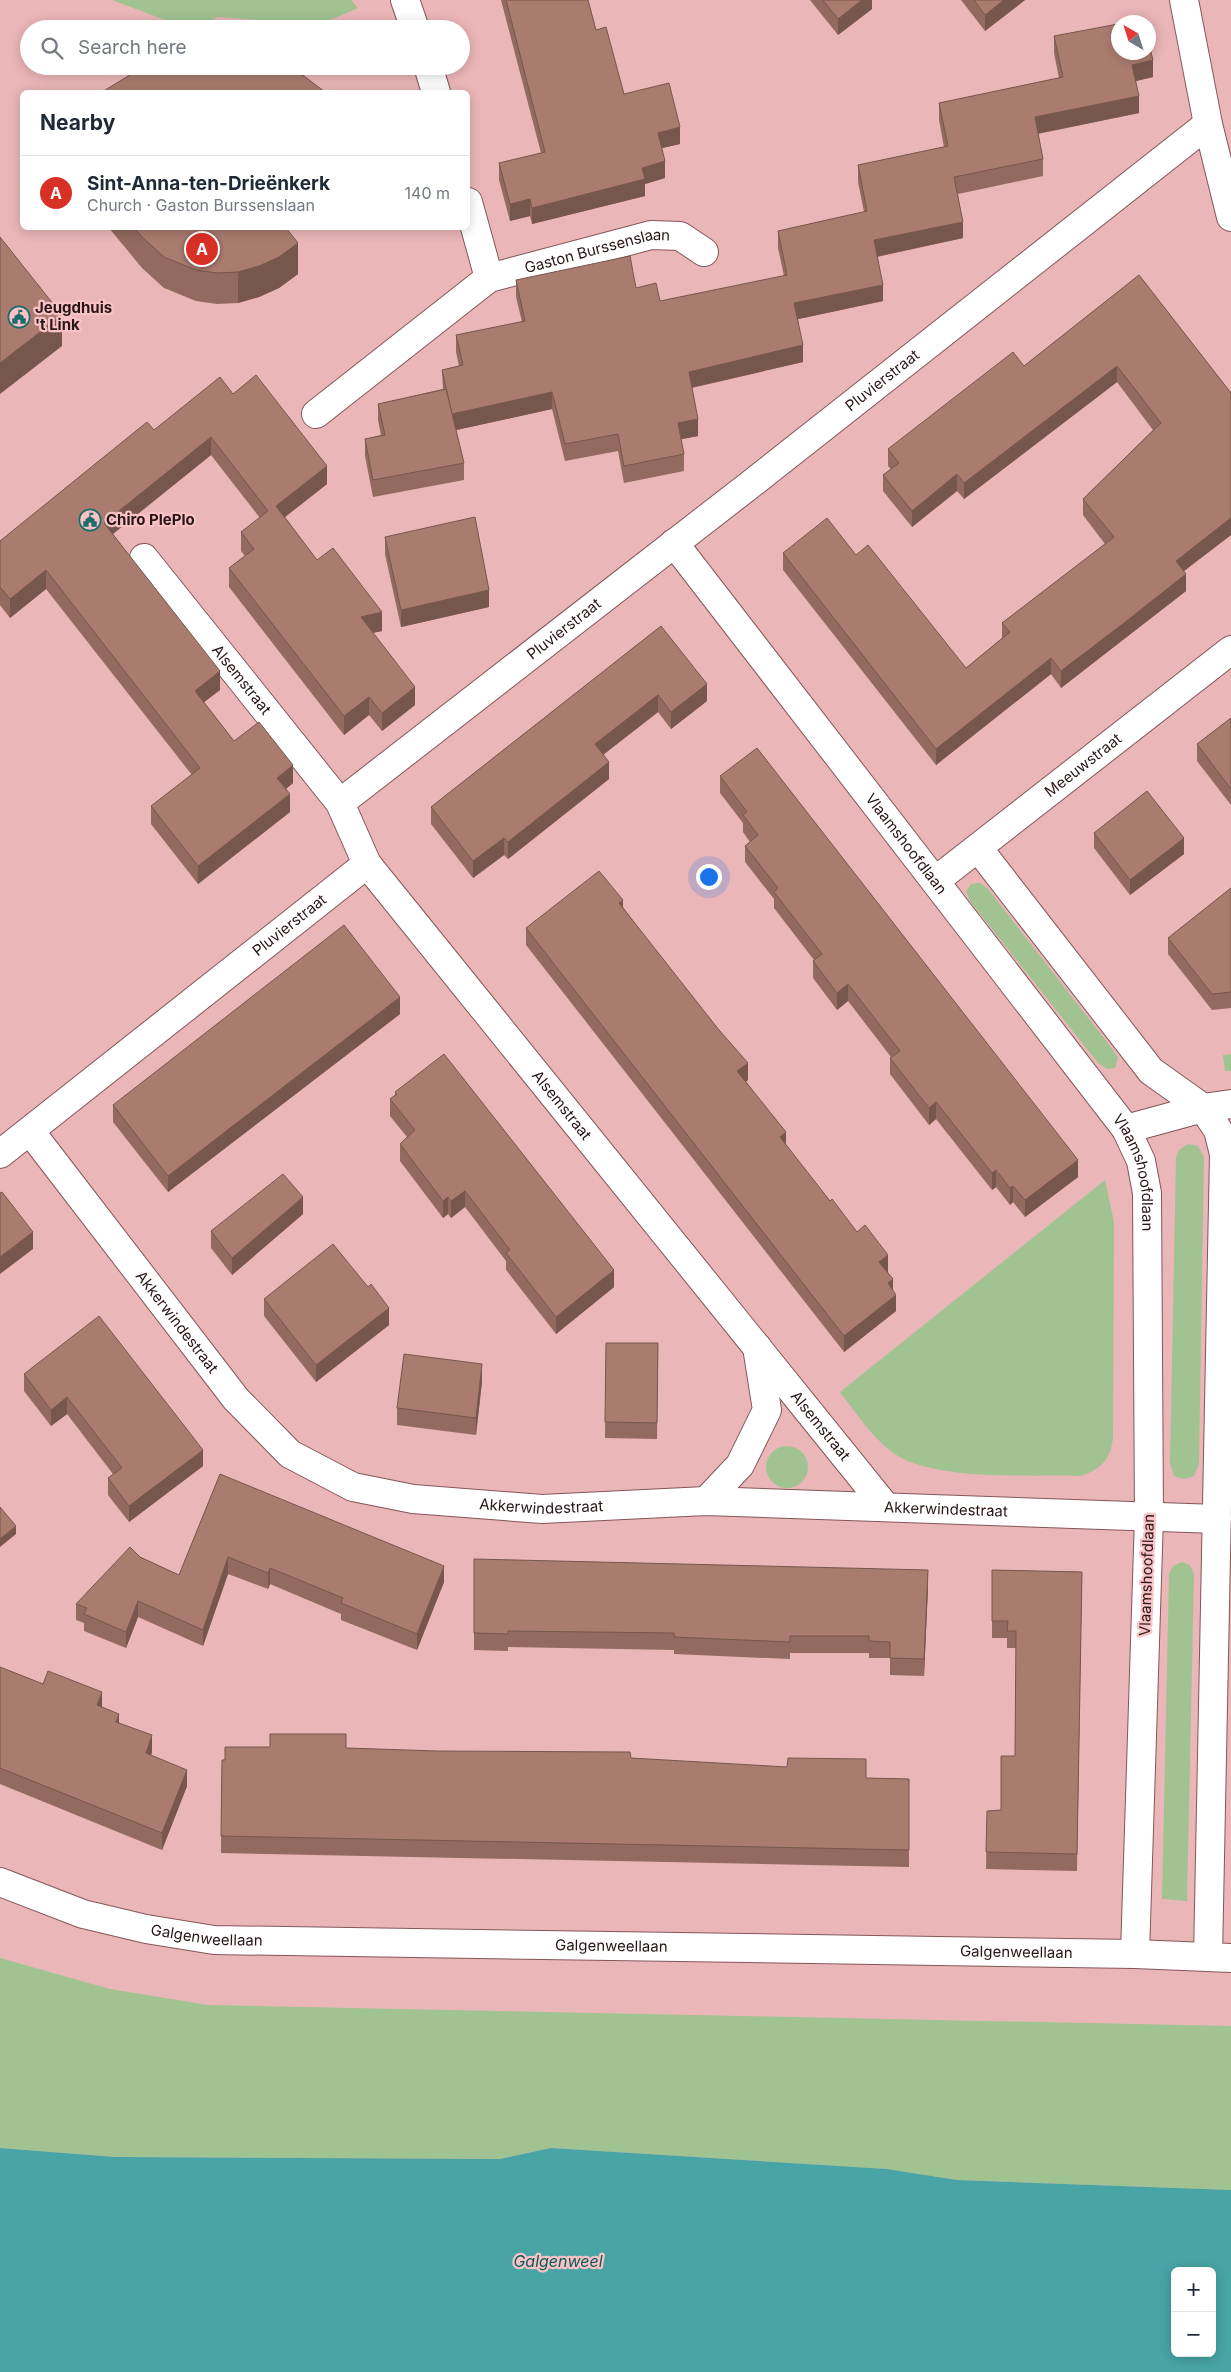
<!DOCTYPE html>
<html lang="en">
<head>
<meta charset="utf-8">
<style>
  :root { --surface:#fff; --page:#f2f2f3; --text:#1f2937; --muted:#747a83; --line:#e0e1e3; --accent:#d93025 }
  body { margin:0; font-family:Inter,sans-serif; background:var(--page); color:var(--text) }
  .controls { position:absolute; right:15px; bottom:15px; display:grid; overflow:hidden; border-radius:8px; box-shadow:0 2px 12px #0003 }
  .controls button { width:45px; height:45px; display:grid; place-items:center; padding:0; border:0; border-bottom:1px solid var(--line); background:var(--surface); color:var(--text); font:25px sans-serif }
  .compass { position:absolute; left:1111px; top:15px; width:45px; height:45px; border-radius:50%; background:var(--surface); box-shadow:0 2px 12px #0003; rotate:321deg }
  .you { position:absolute; left:708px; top:876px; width:18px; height:18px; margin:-12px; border:4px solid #fff; border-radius:50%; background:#1a73e8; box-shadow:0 0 0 8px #1a73e833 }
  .badge { display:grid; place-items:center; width:32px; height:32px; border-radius:50%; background:var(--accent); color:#fff; font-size:16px; font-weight:700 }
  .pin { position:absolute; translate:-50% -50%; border:2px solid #fff; box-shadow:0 1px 5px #0006 }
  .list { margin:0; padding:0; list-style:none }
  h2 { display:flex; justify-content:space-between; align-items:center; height:65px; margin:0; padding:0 20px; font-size:21px }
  h2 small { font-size:16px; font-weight:400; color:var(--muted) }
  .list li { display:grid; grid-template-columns:32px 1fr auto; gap:15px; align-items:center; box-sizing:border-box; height:75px; padding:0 20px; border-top:1px solid var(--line) }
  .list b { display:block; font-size:19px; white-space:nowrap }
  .list p { margin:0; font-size:16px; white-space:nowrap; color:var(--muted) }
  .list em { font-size:16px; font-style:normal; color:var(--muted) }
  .icon { flex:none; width:28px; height:28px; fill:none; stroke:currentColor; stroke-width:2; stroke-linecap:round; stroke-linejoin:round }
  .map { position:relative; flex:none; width:1231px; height:2372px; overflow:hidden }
  .search { position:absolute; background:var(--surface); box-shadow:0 2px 12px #0003; left:20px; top:20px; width:450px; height:55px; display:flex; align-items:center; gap:12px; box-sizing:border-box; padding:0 18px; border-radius:28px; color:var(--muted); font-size:19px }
  .panel { position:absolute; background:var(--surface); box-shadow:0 2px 12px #0003; left:20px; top:90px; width:450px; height:140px; border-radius:8px }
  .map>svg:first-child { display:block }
  .green { fill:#a0c391 }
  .water { fill:#48a4a5; fill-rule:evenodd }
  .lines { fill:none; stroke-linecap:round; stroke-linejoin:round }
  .minor-casing { stroke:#845659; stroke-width:30 }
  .minor { stroke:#fff; stroke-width:28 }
  .wall { fill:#926a5f }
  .shaded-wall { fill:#77564e }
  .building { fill:#aa7b6f; stroke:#77564e }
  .labels { text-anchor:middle; stroke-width:4.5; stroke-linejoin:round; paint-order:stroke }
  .street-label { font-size:15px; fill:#281516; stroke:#f9c3c5 }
  .poi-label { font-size:15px; font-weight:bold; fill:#281516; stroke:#f9c3c5; text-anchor:start }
  .water-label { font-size:16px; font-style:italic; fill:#095b5b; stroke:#f9c3c5 }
</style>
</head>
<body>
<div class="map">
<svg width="1231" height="2372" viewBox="0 0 1231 2372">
  <rect width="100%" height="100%" fill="#ebb6b8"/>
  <g class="green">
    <path d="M112,0H351L358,8C332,20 310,29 281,29L272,21L217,17L199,29L165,20Z"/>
    <polygon points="980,883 988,889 1114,1051 1118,1058 1115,1068 1107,1069 1098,1063 970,901 966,891 971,884"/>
    <polygon points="1231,1054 1231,1071 1225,1071 1223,1055"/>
    <polygon points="1188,1144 1198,1146 1204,1157 1199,1464 1194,1476 1184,1479 1174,1476 1170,1463 1176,1158 1179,1150"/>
    <path d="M1105,1180L1114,1222L1113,1437C1111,1459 1101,1470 1080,1476C1031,1474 931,1482 892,1452C871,1436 856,1413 840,1392Z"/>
    <circle cx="787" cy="1467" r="21"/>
    <polygon points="1182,1562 1190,1565 1194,1574 1187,1901 1162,1899 1169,1574 1173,1566"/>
    <polygon points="0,1958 110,1989 208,2005 1231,2026 1231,2190 957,2180 887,2169 551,2148 500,2159 115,2157 0,2148"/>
  </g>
  <path class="water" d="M0,2148L115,2157L500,2159L551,2148L887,2169L957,2180L1231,2190V2372H0ZM1175,2271H1212V2353H1175Z"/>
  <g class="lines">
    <g class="minor-casing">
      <g id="minor">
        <polyline points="405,0 415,29"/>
        <polyline points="1184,0 1208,124 1231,217"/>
        <polyline points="428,66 436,92"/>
        <polyline points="468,202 489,278"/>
        <path id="s1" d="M316,414L489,278L651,235L680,236L704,252"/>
        <path id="s2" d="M674,543L1126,1129L1141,1161L1147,1193L1149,1517L1135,1954"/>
        <path id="s3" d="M144,558L340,803"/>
        <polyline points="978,848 1151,1071 1203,1108 1218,1130 1224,1154 1208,1957"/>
        <path id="s4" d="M367,864L885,1506"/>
        <path id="s5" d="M935,881L1231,650"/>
        <polyline points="1126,1129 1203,1108 1231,1104"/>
        <path id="s6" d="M30,1131L236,1399L290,1454L353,1487L413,1499L542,1509L706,1501L1217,1519"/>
        <path id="s7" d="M0,1154L367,864L340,803L751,484L1208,124"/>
        <polyline points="706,1501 740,1465 767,1410 757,1347"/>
        <path id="s8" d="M0,1882L83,1914L146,1929L214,1940L1135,1954L1231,1958"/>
      </g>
    </g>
    <use href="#minor" class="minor"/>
  </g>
  <g class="wall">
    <polygon points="501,0 588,0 596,30 624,94 680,144 662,148 665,178 645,184 645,196 532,224 530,216 510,221 499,180 499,163 541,153"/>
    <polygon points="810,0 872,0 872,9 838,35"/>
    <polygon points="961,0 1025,0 985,31"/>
    <polygon points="1054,36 1153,77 1136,81 1139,113 1038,134 1043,159 1043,176 958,194 963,238 877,257 883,301 798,319 803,362 692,388 698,436 681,439 684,454 684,471 624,483 618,451 565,461 552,409 456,430 464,463 464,480 373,497 365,456 365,439 381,435 378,420 378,404 443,389 442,370 459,366 456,352 456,335 522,322 516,297 516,280 636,288 660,301 784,276 778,248 778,231 864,212 858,182 858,165 944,147 939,120 939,103 1059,78 1054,53"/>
    <polygon points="109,228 286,228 298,274 279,288 259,297 238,303 217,304 196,301 164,288 142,268"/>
    <polygon points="1139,275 1231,393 1231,535 1184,571 1186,591 1124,639 1061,688 1051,674 936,765 783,570 783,553 856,555 966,668 1002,638 1002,623 1105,544 1083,515 1083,499 1153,430 1117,382 964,499 957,491 912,527 883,491 883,475 891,469 888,466 888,449 1024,366"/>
    <polygon points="233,394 327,484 285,517 317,560 382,631 373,633 415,705 382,731 369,715 344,735 229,587 229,568 245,556 241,551 241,532 260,518 211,455 113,534 220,690 204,702 234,741 293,783 286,789 290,812 198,884 151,824 151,806 192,775 46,589 10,618 0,605 0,541 154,430"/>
    <polygon points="385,537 489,607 401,627 385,554"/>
    <polygon points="661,626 707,701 671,729 658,712 603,755 609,779 508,859 504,855 473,878 431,824 431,807"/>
    <polygon points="1231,718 1231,805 1197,761 1197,744"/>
    <polygon points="720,776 1078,1177 1025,1217 1013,1202 1010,1205 996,1187 992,1190 936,1119 929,1125 890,1074 890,1058 891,1057 848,1001 837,1010 813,978 813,961 814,960 774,908 774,899 745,862 745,846 750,842 743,832 743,823 720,793"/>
    <polygon points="1094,833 1184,854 1130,895 1094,848"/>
    <polygon points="1231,888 1231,1008 1212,1010 1168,954 1168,938"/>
    <polygon points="623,907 748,1080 746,1081 786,1146 830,1201 857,1232 888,1272 893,1290 896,1311 844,1352 526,945 526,928"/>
    <polygon points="400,1014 168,1192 113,1122 113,1105"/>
    <polygon points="395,1092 614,1287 556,1334 506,1270 506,1261 465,1207 451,1218 448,1214 443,1218 400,1161 400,1144 407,1137 390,1116 390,1099 395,1095"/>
    <polygon points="303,1214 232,1275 211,1248 211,1231"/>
    <polygon points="368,1287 389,1325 316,1382 264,1316 264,1299"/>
    <polygon points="606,1343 658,1343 657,1439 605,1438"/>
    <polygon points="24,1374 203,1466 129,1522 108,1495 108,1478 113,1474 67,1414 51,1426 24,1391"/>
    <polygon points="482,1381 476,1435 397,1425 397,1408"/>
    <polygon points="220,1474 444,1582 417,1650 341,1620 341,1614 270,1584 268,1589 228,1574 203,1646 138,1617 126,1648 84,1631 84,1623 76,1620 76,1604 140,1557 179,1575"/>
    <polygon points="474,1559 928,1587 924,1676 890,1675 890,1658 869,1658 869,1653 790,1653 790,1659 674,1654 674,1650 508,1647 508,1651 474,1650"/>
    <polygon points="992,1570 1082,1572 1077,1871 986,1869 987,1811 1001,1810 1015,1756 1016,1648 1007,1648 1007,1638 992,1638"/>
    <polygon points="0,1667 102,1707 152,1752 151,1755 187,1786 162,1850 0,1784"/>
    <polygon points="346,1748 631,1758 866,1778 909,1779 909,1867 221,1853 222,1760"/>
  </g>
  <g class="shaded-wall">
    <polygon points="862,0 872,0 872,9 838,35 838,19"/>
    <polygon points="1004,0 1025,0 985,31 985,15"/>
    <polygon points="1153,60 1153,77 1132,82 1132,65"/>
    <polygon points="1139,96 1139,113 1035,134 1035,117"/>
    <polygon points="680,127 680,144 658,149 658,133"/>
    <polygon points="665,161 665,178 645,184 645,196 532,224 532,208 642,168"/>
    <polygon points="530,199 530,216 510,221 510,204"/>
    <polygon points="963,222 963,238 874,257 874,240"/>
    <polygon points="298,243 298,274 279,288 259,297 238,303 238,272"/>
    <polygon points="883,285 883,301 794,320 794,303"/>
    <polygon points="62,315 62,346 0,394 0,363"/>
    <polygon points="803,345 803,362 689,388 689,372"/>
    <polygon points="1117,366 1117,382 964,499 964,483"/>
    <polygon points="552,392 552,409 452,431 452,414"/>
    <polygon points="698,419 698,436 678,440 678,423"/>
    <polygon points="211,437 211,455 104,541 104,523"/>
    <polygon points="327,466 327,484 276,524 276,506"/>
    <polygon points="957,474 957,491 912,527 912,511"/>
    <polygon points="1231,518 1231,535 1176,577 1176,561"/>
    <polygon points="46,570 46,589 10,618 10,599"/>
    <polygon points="1186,574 1186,591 1061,688 1061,671"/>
    <polygon points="489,590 489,607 401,627 401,610"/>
    <polygon points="382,612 382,631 361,635 361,617"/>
    <polygon points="1051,658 1051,674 936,765 936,749"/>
    <polygon points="220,671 220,690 195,709 195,691"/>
    <polygon points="707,684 707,701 671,729 671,712"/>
    <polygon points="415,687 415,705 382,731 382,713"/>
    <polygon points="658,695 658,712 595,761 595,744"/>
    <polygon points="369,697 369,715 344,735 344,716"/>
    <polygon points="609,762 609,779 508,859 508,842"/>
    <polygon points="293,765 293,783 277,796 277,778"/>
    <polygon points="290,794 290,812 198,884 198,866"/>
    <polygon points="504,838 504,855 473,878 473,861"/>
    <polygon points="1184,838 1184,854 1130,895 1130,880"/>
    <polygon points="623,900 623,917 619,903"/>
    <polygon points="848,984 848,1001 837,1010 837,993"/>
    <polygon points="400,997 400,1014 168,1192 168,1176"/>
    <polygon points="748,1063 748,1080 737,1088 737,1071"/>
    <polygon points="936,1102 936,1119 929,1125 929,1108"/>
    <polygon points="786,1132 786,1149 780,1137"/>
    <polygon points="1078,1160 1078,1177 1025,1217 1025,1200"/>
    <polygon points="996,1170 996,1187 992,1190 992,1173"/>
    <polygon points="1013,1186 1013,1202 1010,1205 1010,1188"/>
    <polygon points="465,1191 465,1207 451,1218 451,1201"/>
    <polygon points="303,1197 303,1214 232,1275 232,1258"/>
    <polygon points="448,1197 448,1214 443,1218 443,1201"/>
    <polygon points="33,1232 33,1249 0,1274 0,1257"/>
    <polygon points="888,1255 888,1272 879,1278 879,1262"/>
    <polygon points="614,1270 614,1287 556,1334 556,1317"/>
    <polygon points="893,1279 893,1296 888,1283"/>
    <polygon points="896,1295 896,1311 844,1352 844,1336"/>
    <polygon points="389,1308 389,1325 316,1382 316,1365"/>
    <polygon points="482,1364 482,1381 476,1435 476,1418"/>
    <polygon points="67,1397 67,1414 51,1426 51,1410"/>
    <polygon points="203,1450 203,1466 129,1522 129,1506"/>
    <polygon points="16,1526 16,1534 0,1547 0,1539"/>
    <polygon points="228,1557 228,1574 203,1646 203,1630"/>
    <polygon points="444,1566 444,1582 417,1650 417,1634"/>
    <polygon points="270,1568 270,1584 268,1589 268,1573"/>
    <polygon points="928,1570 928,1587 924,1676 924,1659"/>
    <polygon points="138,1601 138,1617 126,1648 126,1632"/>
    <polygon points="102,1692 102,1709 97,1705"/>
    <polygon points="119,1714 119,1731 116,1722"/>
    <polygon points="152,1735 152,1752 146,1770 146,1753"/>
    <polygon points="187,1770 187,1786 162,1850 162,1833"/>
  </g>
  <g class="building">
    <polygon points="506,0 588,0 596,30 606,27 624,94 669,83 680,127 658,133 665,161 642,168 645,179 532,208 530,199 510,204 499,163 545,152"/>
    <polygon points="823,0 862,0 838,19"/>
    <polygon points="974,0 1004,0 985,15"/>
    <polygon points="1144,19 1145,22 1128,22"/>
    <polygon points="214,22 264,29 214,29"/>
    <polygon points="1118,24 1118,52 1148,52 1148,40 1153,60 1132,65 1139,96 1035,117 1043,159 954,177 963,222 874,240 883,285 794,303 803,345 689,372 698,419 678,423 684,454 624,466 618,434 565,444 552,392 452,414 442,370 463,365 456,335 525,321 516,280 630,256 636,288 656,283 660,301 787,275 778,231 867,211 858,165 948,146 939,103 1063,77 1054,36"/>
    <polygon points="147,66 283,66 304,76 325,92 102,92 138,70"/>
    <polygon points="134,228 286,228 298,243 279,257 259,266 238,272 217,273 196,270 164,257 142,237"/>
    <polygon points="0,237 62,315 0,363"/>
    <polygon points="1139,275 1231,393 1231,518 1176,561 1186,574 1124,623 1061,671 1051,658 936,749 783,553 827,518 856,555 868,545 966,668 1010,632 1002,623 1114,537 1083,499 1161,423 1117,366 964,483 957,474 912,511 883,475 899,463 888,449 1013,352 1024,366"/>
    <polygon points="256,375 327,466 276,506 317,560 333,548 382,612 361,617 415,687 382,713 369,697 344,716 229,568 254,549 241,532 268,511 211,437 104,523 220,671 195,691 234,741 259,722 293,765 277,778 290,794 198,866 151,806 200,768 46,570 10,599 0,587 0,541 147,422 154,430 220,377 233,394"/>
    <polygon points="446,389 464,463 373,480 365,439 385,435 378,404"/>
    <polygon points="475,517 489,590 401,610 385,537"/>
    <polygon points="661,626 707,684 671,712 658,695 595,744 609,762 508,842 504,838 473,861 431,807"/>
    <polygon points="1231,718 1231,789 1197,744"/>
    <polygon points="757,748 1078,1160 1025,1200 1013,1186 1010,1188 996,1170 992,1173 936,1102 929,1108 890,1058 900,1051 848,984 837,993 813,961 822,954 774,892 778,888 745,846 758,835 743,815 747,812 720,776"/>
    <polygon points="1147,791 1184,838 1130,880 1094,833"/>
    <polygon points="599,871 623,900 619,903 719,1030 748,1063 737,1071 786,1132 780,1137 830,1201 832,1199 857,1232 865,1225 888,1255 879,1262 893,1279 888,1283 896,1295 844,1336 526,928"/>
    <polygon points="1231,888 1231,992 1212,994 1168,938"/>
    <polygon points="344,925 400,997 168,1176 113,1105"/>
    <polygon points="444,1054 614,1270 556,1317 506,1253 510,1250 465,1191 451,1201 448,1197 443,1201 400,1144 415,1130 390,1099 397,1094 395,1092"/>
    <polygon points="283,1174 303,1197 232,1258 211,1231"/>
    <polygon points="2,1192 33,1232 0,1257 0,1193"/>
    <polygon points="333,1244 368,1287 371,1284 389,1308 316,1365 264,1299"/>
    <polygon points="99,1316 203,1450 129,1506 108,1478 122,1468 67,1397 51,1410 24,1374"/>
    <polygon points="606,1343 658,1343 657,1423 605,1422"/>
    <polygon points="404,1354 482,1364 476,1418 397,1408"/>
    <polygon points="220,1474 444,1566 417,1634 341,1603 343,1598 270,1568 268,1573 228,1557 203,1630 138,1601 126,1632 84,1614 87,1608 76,1604 130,1547 140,1557 179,1575"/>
    <polygon points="0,1507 16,1526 0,1539"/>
    <polygon points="474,1559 928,1570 924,1659 890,1658 890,1642 869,1641 869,1636 790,1636 790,1642 674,1637 674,1633 508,1631 508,1634 474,1633"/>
    <polygon points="992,1570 1082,1572 1077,1854 986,1852 987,1811 1001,1810 1001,1756 1015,1756 1016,1631 1007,1631 1008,1621 992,1621"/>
    <polygon points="0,1667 43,1684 48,1671 102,1692 97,1705 119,1714 116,1722 152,1735 146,1753 187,1770 162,1833 0,1768"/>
    <polygon points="270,1734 346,1734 346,1748 437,1751 630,1752 631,1758 787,1767 788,1758 866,1759 866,1778 909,1779 909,1850 221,1836 222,1760 225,1760 225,1747 270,1747"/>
  </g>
  <defs>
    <g id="civic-ring" transform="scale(1.125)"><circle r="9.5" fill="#f9c3c5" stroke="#1e6b6c" stroke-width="1.5"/><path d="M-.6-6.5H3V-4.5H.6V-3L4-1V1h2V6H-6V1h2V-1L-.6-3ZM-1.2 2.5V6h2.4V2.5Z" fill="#1e6b6c"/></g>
  </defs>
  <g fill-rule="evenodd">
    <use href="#civic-ring" x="19" y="317"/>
    <use href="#civic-ring" x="90" y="520"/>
  </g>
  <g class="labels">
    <g class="street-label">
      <text dy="5" stroke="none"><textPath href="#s1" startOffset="332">Gaston Burssenslaan</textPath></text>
      <text dy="5" stroke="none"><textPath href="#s7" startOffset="1222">Pluvierstraat</textPath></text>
      <text dy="5" stroke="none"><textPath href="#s7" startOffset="818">Pluvierstraat</textPath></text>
      <text dy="5" stroke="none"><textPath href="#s3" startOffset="156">Alsemstraat</textPath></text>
      <text dy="5" stroke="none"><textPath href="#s5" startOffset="188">Meeuwstraat</textPath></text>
      <text dy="5" stroke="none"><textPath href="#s2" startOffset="380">Vlaamshoofdlaan</textPath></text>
      <text dy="5" stroke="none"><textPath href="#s7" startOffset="369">Pluvierstraat</textPath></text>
      <text dy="5" stroke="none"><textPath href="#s4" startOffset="310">Alsemstraat</textPath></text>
      <text dy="5" stroke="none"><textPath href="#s2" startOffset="785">Vlaamshoofdlaan</textPath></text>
      <text dy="5" stroke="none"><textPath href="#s6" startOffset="241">Akkerwindestraat</textPath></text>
      <text dy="5" stroke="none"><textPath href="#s4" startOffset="722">Alsemstraat</textPath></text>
      <text dy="5" stroke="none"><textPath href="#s6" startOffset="676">Akkerwindestraat</textPath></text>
      <text dy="5" stroke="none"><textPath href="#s6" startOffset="1081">Akkerwindestraat</textPath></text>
      <text transform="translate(1147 1575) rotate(-88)" y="5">Vlaamshoofdlaan</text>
      <text dy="5" stroke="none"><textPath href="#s8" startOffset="215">Galgenweellaan</textPath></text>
      <text dy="5" stroke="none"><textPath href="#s8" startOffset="620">Galgenweellaan</textPath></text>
      <text dy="5" stroke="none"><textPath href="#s8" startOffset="1025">Galgenweellaan</textPath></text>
    </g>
    <g class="poi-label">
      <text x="35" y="313">Jeugdhuis<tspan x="35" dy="17">'t Link</tspan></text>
      <text x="106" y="525">Chiro PlePlo</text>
    </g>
    <g class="water-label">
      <text x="558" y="2267">Galgenweel</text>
    </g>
  </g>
</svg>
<div class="controls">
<button>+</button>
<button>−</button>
</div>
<svg class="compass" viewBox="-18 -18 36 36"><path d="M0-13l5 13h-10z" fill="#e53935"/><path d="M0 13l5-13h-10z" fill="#747a83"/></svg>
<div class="you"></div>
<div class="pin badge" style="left:202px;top:249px">A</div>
<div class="search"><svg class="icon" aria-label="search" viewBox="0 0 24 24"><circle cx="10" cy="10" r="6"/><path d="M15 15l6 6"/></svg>Search here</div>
<section class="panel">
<h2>Nearby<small></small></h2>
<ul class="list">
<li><span class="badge">A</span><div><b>Sint-Anna-ten-Drieënkerk</b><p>Church · Gaston Burssenslaan</p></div><em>140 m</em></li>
</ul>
</section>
</div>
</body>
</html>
